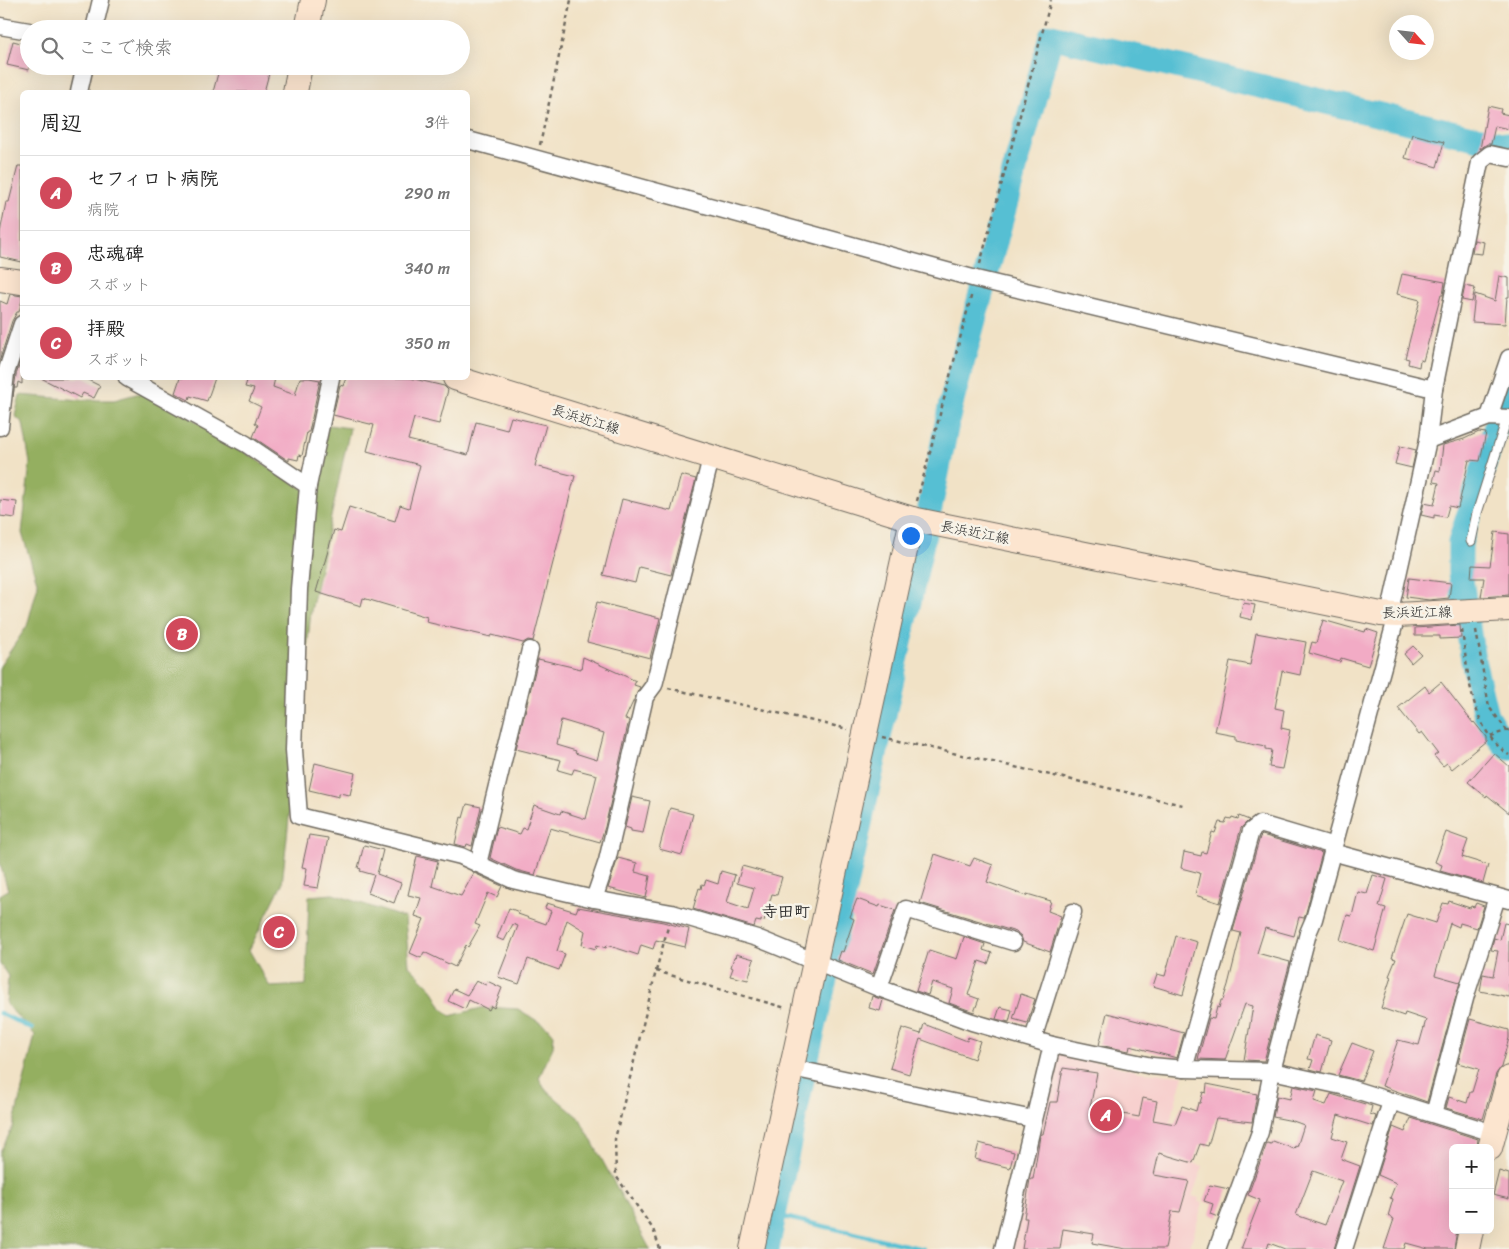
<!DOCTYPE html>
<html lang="ja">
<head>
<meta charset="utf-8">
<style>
  :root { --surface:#fff; --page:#f6f6f6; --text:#222; --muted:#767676; --line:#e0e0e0; --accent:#d1495b }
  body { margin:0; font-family:Sriracha,"Klee One",sans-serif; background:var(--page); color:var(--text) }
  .controls { position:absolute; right:15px; bottom:15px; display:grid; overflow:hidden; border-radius:8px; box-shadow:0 5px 20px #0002 }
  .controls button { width:45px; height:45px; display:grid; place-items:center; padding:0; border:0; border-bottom:1px solid var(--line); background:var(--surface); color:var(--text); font:25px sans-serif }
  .compass { position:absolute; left:1389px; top:15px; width:45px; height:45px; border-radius:50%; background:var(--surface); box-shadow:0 5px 20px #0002; rotate:117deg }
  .you { position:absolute; left:910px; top:535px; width:18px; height:18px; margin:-12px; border:4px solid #fff; border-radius:50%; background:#1a73e8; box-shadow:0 0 0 8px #1a73e833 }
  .badge { display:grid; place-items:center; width:32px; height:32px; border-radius:50%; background:var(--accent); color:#fff; font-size:16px; font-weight:700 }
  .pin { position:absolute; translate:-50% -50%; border:2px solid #fff; box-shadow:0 1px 5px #0006 }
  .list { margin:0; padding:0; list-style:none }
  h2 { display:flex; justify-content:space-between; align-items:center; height:65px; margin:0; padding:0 20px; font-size:21px }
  h2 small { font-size:16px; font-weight:400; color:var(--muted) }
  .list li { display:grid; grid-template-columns:32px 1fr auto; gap:15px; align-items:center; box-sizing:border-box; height:75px; padding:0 20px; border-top:1px solid var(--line) }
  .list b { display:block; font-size:19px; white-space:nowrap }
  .list p { margin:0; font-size:16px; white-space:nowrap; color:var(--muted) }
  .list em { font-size:16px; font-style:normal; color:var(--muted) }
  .icon { flex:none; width:28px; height:28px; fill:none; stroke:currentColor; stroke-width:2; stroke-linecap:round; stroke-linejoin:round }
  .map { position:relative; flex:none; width:1509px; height:1249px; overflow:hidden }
  .search { position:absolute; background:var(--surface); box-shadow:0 5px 20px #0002; left:20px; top:20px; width:450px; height:55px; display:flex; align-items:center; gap:12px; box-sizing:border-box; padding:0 18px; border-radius:28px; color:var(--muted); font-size:19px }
  .panel { position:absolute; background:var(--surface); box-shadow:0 5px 20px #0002; left:20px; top:90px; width:450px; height:290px; border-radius:8px }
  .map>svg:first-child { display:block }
  .built { fill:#f7d0ce }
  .forest { fill:#94af60; stroke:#606d46 }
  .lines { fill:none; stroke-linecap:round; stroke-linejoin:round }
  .stream { stroke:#56bfd3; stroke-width:4.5 }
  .river { stroke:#56bfd3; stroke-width:25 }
  .building { fill:#f2abc5; fill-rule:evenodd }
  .lane-casing { stroke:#706b61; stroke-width:11 }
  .street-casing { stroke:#706b61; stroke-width:19 }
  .secondary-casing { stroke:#706b61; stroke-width:26 }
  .path { stroke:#706b61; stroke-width:2.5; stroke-dasharray:4 4; stroke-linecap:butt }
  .lane { stroke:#fff; stroke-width:9 }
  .street { stroke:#fff; stroke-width:16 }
  .secondary { stroke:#fce5cf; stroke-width:24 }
  .labels { text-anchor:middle; stroke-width:5; stroke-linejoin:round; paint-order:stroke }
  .street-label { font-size:14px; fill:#2b2b2b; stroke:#f7f3e8 }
  .quarter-label { font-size:16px; font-weight:bold; fill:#2b2b2b; stroke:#f7f3e8 }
</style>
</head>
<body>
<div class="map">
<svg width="1509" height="1249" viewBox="0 0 1509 1249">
  <rect width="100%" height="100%" fill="#f7f3e8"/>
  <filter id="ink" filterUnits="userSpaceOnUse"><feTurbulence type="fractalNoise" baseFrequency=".02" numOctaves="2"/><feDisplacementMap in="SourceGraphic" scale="10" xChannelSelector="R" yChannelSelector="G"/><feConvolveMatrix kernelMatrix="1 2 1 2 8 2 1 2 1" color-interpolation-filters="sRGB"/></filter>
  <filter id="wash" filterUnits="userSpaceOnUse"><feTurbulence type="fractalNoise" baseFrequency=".0096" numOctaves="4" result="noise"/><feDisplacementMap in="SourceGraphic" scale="20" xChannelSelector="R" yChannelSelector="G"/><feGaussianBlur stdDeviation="1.12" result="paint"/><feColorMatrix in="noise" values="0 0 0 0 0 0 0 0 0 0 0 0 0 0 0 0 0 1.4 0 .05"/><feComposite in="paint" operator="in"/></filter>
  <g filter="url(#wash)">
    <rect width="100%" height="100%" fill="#f1e2c6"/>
    <polygon class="built" points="1055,1051 1140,1072 1183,1075 1161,1154 1203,1166 1192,1196 1199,1198 1198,1202 1203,1203 1189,1249 1011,1249"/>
    <polygon class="forest" points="140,393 186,415 313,495 328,425 350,428 311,611 282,884 249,950 270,987 306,985 309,896 333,894 405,918 409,966 432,989 442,1008 450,1016 485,1007 518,1009 547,1027 554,1035 553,1047 539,1078 544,1088 580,1119 650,1249 0,1249 0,1152 13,1127 35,1035 6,1004 8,976 0,964 0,895 8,890 0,864 0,666 27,626 38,585 22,533 30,463 23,423 15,416 20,395 81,400 114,400"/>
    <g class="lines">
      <g class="stream">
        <polyline points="0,1013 32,1029"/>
        <polyline points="775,1215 923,1249"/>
      </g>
      <g class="river">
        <polyline points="1509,384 1460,543 1460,573 1473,660 1486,715 1503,743 1509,747"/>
        <polyline points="930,508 950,408 1051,36 1509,146"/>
        <polyline points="767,1249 804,1070 831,954 924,534"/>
      </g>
    </g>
    <g id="blocks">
      <g class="building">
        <polygon points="13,41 29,45 29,70 7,65"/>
        <polygon points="220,66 271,66 264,92 213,92"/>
        <polygon points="1488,106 1501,109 1500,113 1509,115 1509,129 1495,126 1491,144 1487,144 1480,149"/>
        <polygon points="1412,134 1444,142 1437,167 1405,158"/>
        <polygon points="18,166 22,166 22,262 0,257 0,233 6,202 9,202"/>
        <polygon points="1474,240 1484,242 1482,254 1472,253"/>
        <polygon points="1402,274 1445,282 1443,295 1441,295 1423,361 1420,360 1419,367 1408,364 1409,359 1405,358 1420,300 1397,294"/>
        <polygon points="1499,276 1509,278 1509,297 1507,297 1505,324 1472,322 1475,294 1495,301"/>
        <polygon points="1465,286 1475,288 1472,302 1462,300"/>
        <polygon points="10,294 22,296 22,300 19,312 17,312 12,321 0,359 0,301 7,304"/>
        <polygon points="22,357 22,384 18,382 17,388 14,388 13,397 16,375"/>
        <polygon points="41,378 84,378 100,386 94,398 83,393 80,398"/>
        <polygon points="180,378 215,378 207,401 190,396 189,400 175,393"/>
        <polygon points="248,378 275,378 273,387 295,395 300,378 309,378 320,380 309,432 307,432 302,456 299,455 298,460 289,458 289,461 253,437 258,425 255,423 261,407 249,401 254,389 245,387"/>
        <polygon points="346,378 410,378 444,386 448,390 439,424 414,418 408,440 468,455 476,422 507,430 511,417 546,425 535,466 575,476 533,641 528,640 523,643 492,635 491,637 426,622 427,617 363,598 361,606 316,592 334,530 341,532 349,507 395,521 400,505 409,508 420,465 367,451 374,425 333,415 340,385 343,386"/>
        <polygon points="1479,432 1486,433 1480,461 1469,460 1458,508 1449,506 1446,517 1434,515 1434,518 1421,515 1424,503 1434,505 1439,483 1433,482 1436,470 1440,471 1443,445 1464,439"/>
        <polygon points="1400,446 1416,450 1412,468 1395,464"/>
        <polygon points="681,475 696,479 671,575 639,567 635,583 603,575 622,499 671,511"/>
        <polygon points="0,500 17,502 15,518 0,516"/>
        <polygon points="1495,532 1509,534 1509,595 1481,597 1484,578 1471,578 1472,565 1490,566"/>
        <polygon points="1409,578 1451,583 1449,598 1429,600 1406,597"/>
        <polygon points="597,602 660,618 650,658 587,642"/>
        <polygon points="1243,603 1255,605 1252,620 1240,617"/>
        <polygon points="1323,620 1365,632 1366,629 1378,633 1368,666 1341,658 1340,662 1309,653 1312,642 1316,643"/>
        <polygon points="1460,625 1461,638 1440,639 1440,636 1415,636 1415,628"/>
        <polygon points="1256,633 1306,642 1300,675 1282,671 1275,708 1284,710 1281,728 1290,730 1282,769 1269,767 1272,750 1266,749 1266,746 1236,740 1236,736 1215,732 1230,661 1250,665"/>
        <polygon points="1413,646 1421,654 1411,663 1404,654"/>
        <path d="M583,657L636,681L634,685L640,687L625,719L629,720L605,827L600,842L550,828L535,875L516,870L490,858L497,827L520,834L523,828L526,829L534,805L560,814L561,811L586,819L597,775L574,769L572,774L558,770L561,760L516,749L538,659L581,669ZM561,720L604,733L597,760L575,753L576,751L556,745Z"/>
        <polygon points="1441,682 1473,723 1474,722 1486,737 1486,741 1452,769 1447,763 1443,766 1434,756 1438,753 1422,732 1419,734 1398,708 1425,686 1429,692"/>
        <polygon points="1494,753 1509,766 1509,813 1487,795 1486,797 1468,782"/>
        <polygon points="315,763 355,773 350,795 339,793 339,797 309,790"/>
        <polygon points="632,797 650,801 643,833 631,831 631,829 625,827"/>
        <polygon points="467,804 481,807 472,846 467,844 466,847 455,844 461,817 463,818"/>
        <polygon points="670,808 693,814 682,855 659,849"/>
        <polygon points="1239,816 1249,820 1241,828 1220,903 1195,895 1200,873 1181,868 1184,852 1201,856 1202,852 1206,853 1212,832 1215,833 1219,822 1225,823 1227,818 1231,819 1232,817 1238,819"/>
        <polygon points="1446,832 1468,840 1462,857 1488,865 1483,883 1440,871 1442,865 1435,862"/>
        <polygon points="309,835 328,838 318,888 304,886 307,868 302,867"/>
        <polygon points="1262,835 1322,853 1305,916 1304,918 1299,917 1294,936 1265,928 1257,953 1290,962 1264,1061 1244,1060 1253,1006 1245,1004 1225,1060 1198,1059 1209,1018 1214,1019 1217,1007 1219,1008 1221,1000 1223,1000 1228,985 1241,933 1233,931 1260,837"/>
        <polygon points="364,845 383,850 377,874 401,883 394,903 368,893 374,875 360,871 361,869 358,868"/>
        <polygon points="935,854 970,866 974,858 993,865 987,882 1026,896 1027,894 1051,901 1048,911 1061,916 1050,952 1023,942 1021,936 1016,932 920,903"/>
        <polygon points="417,856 438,861 432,886 461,896 474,873 502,886 497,897 488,893 475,924 480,926 468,947 466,945 455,967 424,952 421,958 410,953 424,919 415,916 421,898 408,895"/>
        <polygon points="618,858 637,863 635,872 650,876 646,898 608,888"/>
        <polygon points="742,866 782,877 777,895 772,894 764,921 761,920 761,922 756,921 754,927 693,909 699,888 701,889 702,884 704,885 706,880 718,884 721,871 735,875 727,902 748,909 754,888 737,883"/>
        <polygon points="1373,875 1387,879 1379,906 1386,908 1374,951 1340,940 1347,915 1352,916 1358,892 1367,894"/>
        <polygon points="857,899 879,907 880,905 895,910 873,974 838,960 841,951 843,952 854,919 850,917"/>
        <polygon points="1449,901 1470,908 1471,906 1474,907 1476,903 1484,906 1477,928 1460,923 1459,927 1450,923 1435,975 1460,982 1427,1102 1382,1086 1398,1040 1419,1045 1426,1020 1405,1013 1404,1016 1381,1008 1391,977 1389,976 1396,959 1392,958 1407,914 1436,923 1443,903 1448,904"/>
        <polygon points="547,903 576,912 578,907 663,922 689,929 685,947 656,940 653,949 641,945 638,955 607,945 606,948 597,945 596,949 582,945 585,931 567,920 557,951 565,954 559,970 528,959 519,984 498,977 518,926 513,924 504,941 497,938 509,908 519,912 518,914 546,924 551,911 545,908"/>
        <polygon points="271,922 290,924 288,942 269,941"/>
        <polygon points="1504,923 1509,924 1509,997 1480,991 1483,974 1493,976 1498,951 1491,950 1494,938 1500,940"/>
        <polygon points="1176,936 1197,942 1183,995 1153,986 1157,974 1165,976"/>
        <polygon points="964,937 985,944 983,950 992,953 988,964 979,961 968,995 979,999 974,1012 949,1003 953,989 932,982 928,995 916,991 929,950 957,959"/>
        <polygon points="736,954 754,959 748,980 730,976 733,968 731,967 734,957 735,958"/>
        <polygon points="476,981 486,985 487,981 502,988 494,1008 491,1006 489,1010 469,1000 465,1009 448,1001 454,989 467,995"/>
        <polygon points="1021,994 1035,999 1027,1023 1013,1019"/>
        <polygon points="872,996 883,1000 880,1011 869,1008"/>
        <polygon points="1000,1007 1012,1010 1009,1022 996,1019"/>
        <polygon points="1107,1013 1184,1033 1177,1058 1130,1046 1129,1051 1099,1045"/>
        <polygon points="1470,1019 1509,1030 1509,1038 1501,1067 1496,1074 1483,1119 1446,1108 1449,1097 1467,1103 1470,1092 1472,1092 1479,1069 1458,1063"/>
        <polygon points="924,1024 967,1041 968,1037 980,1041 974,1059 920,1039 909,1074 890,1068 902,1028 921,1034"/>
        <polygon points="1315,1035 1331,1040 1322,1072 1310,1069 1313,1060 1308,1059"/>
        <polygon points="1352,1043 1373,1051 1361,1081 1338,1075"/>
        <polygon points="1063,1068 1097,1073 1090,1108 1139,1117 1143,1098 1157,1101 1153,1120 1175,1124 1182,1106 1196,1111 1198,1103 1200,1103 1203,1092 1206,1093 1207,1084 1257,1094 1252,1122 1216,1118 1208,1146 1200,1144 1193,1163 1159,1153 1154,1175 1189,1181 1180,1212 1172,1211 1165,1249 1126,1249 1092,1243 1094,1234 1063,1229 1060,1249 1022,1249 1027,1218 1024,1218 1030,1179 1033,1179 1040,1136 1041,1134 1043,1134 1050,1102 1057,1102"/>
        <path d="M1293,1086L1317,1091L1314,1101L1326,1105L1331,1094L1372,1106L1370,1114L1376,1116L1373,1126L1338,1115L1332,1137L1347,1142L1341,1159L1360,1166L1334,1249H1285L1269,1243L1267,1249H1241L1260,1200L1248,1195L1267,1143L1271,1144L1273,1141L1294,1149L1295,1146L1297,1147L1304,1125L1293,1121L1273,1117L1277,1096L1290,1099ZM1313,1171L1342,1181L1325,1225L1296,1215Z"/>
        <polygon points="1411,1118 1478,1139 1477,1148 1453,1148 1453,1230 1457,1230 1454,1249 1428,1249 1406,1243 1404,1249 1384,1249 1394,1219 1388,1216 1393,1199 1390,1198 1396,1183 1378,1175 1393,1127 1405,1132"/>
        <polygon points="979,1143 1014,1152 1010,1168 975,1159"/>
        <polygon points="1499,1171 1509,1174 1509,1199 1493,1195"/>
        <polygon points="1210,1185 1229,1189 1218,1217 1210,1214 1213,1204 1204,1201"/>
      </g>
    </g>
  </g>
  <g filter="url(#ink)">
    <use href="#blocks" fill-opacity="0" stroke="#706b61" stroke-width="1"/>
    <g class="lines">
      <g class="lane-casing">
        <polyline id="lane" points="1471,541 1477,513 1507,418"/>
      </g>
      <g class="street-casing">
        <g id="street">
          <polyline points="0,26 29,31"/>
          <polyline points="94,29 101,0"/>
          <polyline points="79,92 85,66"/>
          <polyline points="468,140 976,279 1434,389"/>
          <polyline points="127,378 246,444 308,486"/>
          <polyline points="331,378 308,486 299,589 294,750 299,816 461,856 513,880 594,899 672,913 757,938 879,988 972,1022 1052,1045 1152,1066 1184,1069 1272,1071 1346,1087 1493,1133"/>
          <polyline points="1489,417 1509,358"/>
          <polyline points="0,427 6,373 22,324"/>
          <polyline points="1428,440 1489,417 1509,418"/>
          <polyline points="1389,615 1428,440 1434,389 1480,162 1490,154 1509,158"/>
          <polyline points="1332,852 1509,900"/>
          <polyline points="478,864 530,650"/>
          <polyline points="594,899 607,861 645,697 654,685 711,458"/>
          <polyline points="879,988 906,909 1013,942"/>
          <polyline points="1033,1039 1073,912"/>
          <polyline points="792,1068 1033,1119"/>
          <polyline points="1184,1069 1251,831 1260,824 1334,846"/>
          <polyline points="1434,1114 1466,995 1497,897"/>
          <polyline points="1003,1249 1052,1045"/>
          <polyline points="1217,1249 1260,1132 1272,1071 1308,933 1314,919 1397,615"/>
          <polyline points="1344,1249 1391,1102"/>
        </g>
      </g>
      <g class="secondary-casing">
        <g id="secondary">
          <polyline points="307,29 313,0"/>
          <polyline points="295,92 300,66"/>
          <polyline points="0,279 22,282"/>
          <polyline points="455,378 912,519 1381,614 1397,615 1509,609"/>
          <polyline points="1490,1148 1509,1078"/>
          <polyline points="752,1249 912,519"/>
          <polyline points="1467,1249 1471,1230"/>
        </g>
      </g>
      <g class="path">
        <polyline points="540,145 571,0"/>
        <polyline points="980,264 1051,0"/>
        <polyline points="917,501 972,293"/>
        <path d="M1462,630C1468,672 1470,729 1509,755"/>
        <polyline points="1476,630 1489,707 1509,733"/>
        <polyline points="668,688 848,729"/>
        <polyline points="1490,736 1509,730"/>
        <polyline points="882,737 1183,805"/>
        <polyline points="656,971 668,927"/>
        <polyline points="660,1249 653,1229 616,1176 615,1139 656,971 786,1008"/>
      </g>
      <use href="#lane" class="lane"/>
      <use href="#street" class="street"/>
      <use href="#secondary" class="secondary"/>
    </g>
  </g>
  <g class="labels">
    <g class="street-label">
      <text transform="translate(586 419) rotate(17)" y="5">長浜近江線</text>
      <text transform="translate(975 532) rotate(11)" y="5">長浜近江線</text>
      <text transform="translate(1417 612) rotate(-1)" y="5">長浜近江線</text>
    </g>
    <g class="quarter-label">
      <text x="786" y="917">寺田町</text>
    </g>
  </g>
</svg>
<div class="controls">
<button>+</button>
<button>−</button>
</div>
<svg class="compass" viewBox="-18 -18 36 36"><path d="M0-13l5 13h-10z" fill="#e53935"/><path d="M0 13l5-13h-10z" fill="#767676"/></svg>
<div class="you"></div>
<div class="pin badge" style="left:1106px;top:1115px">A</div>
<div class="pin badge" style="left:182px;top:634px">B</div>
<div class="pin badge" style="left:279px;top:932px">C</div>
<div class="search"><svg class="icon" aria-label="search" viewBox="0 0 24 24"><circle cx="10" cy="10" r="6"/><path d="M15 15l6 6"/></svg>ここで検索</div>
<section class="panel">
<h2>周辺<small>3件</small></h2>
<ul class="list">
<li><span class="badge">A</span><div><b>セフィロト病院</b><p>病院</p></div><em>290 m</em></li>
<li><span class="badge">B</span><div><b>忠魂碑</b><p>スポット</p></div><em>340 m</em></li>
<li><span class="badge">C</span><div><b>拝殿</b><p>スポット</p></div><em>350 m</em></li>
</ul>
</section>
</div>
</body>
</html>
